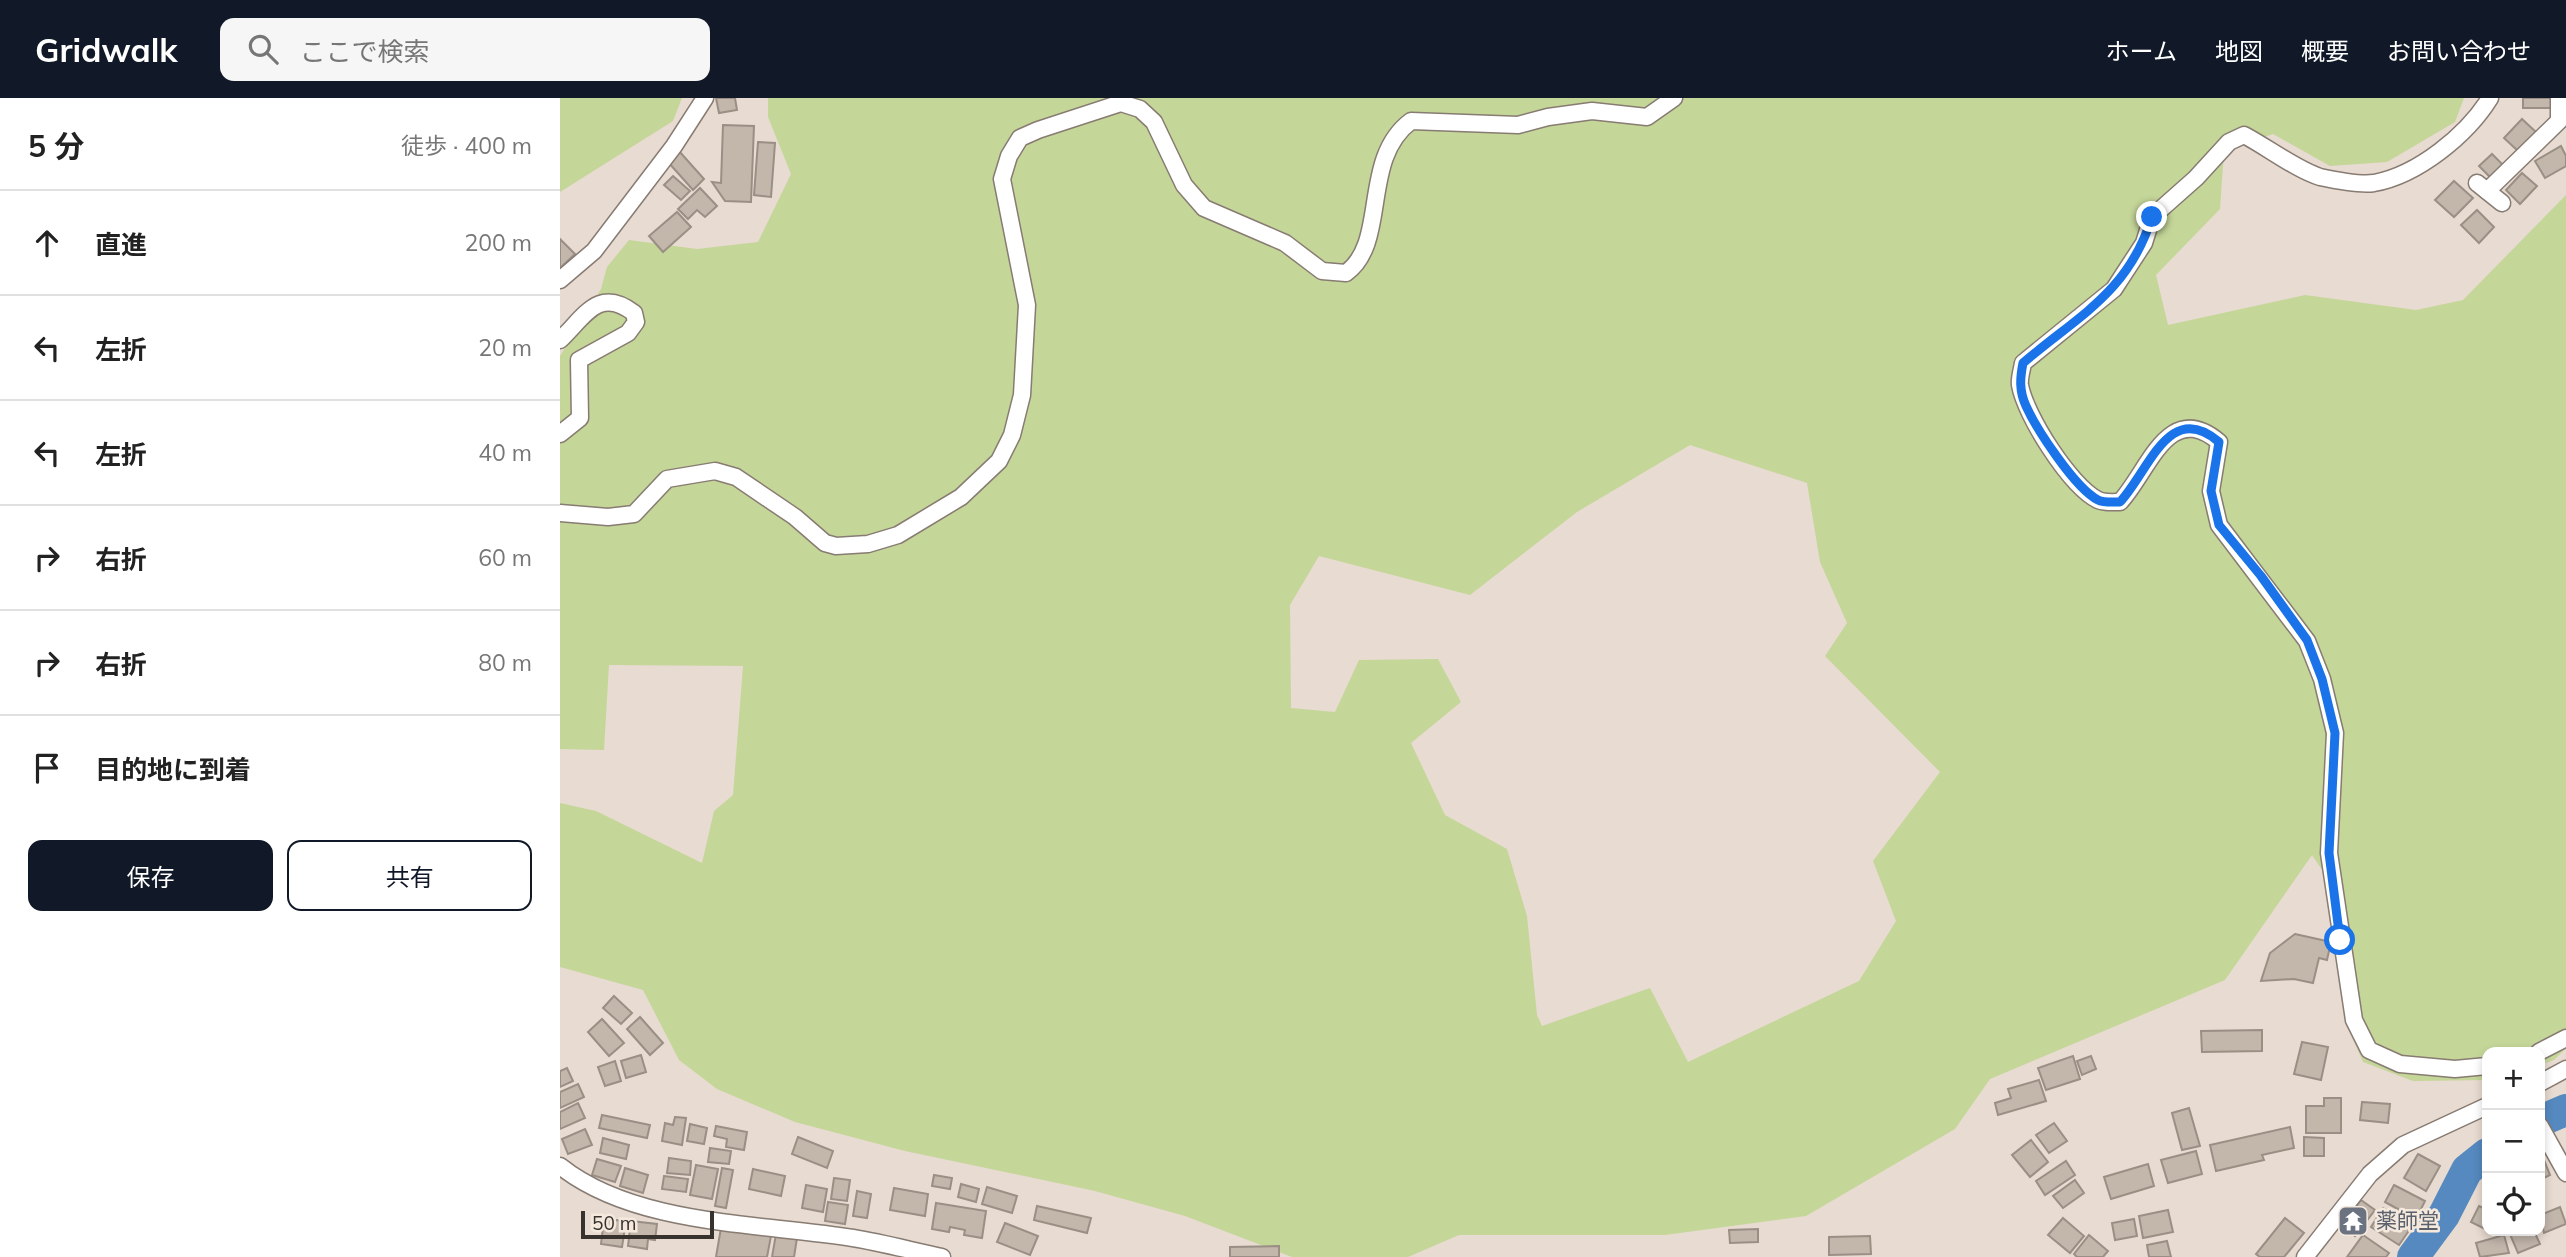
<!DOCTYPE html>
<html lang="ja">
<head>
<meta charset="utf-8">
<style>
  :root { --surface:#fff; --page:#f6f6f6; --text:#222; --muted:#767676; --line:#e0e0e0; --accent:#111827 }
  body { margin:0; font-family:Mulish,"Noto Sans JP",sans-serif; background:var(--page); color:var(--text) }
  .controls { position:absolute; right:21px; bottom:21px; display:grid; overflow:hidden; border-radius:14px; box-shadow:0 4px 10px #0003 }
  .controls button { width:63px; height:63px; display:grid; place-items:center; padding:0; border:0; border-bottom:2px solid var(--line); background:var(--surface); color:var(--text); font:35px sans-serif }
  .scale { position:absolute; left:21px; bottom:18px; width:133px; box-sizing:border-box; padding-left:7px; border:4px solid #37322e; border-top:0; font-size:19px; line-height:24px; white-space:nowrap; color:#37322e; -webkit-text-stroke:5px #f5e9de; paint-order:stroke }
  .stop { position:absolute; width:21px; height:21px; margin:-16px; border:5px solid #1a73e8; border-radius:50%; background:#fff }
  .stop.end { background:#1a73e8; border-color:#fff; box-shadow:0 2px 7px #0008 }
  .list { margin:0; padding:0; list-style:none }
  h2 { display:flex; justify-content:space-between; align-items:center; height:91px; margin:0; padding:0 28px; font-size:30px }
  h2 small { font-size:23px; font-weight:400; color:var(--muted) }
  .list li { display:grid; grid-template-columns:46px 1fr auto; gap:21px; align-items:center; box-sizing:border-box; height:105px; padding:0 28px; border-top:2px solid var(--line) }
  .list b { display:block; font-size:26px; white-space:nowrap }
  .list em { font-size:23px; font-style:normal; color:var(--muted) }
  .actions { display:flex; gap:14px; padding:21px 28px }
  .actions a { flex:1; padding:16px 0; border:2px solid var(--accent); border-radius:14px; text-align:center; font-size:24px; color:var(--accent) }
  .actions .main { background:var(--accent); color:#fff }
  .icon { flex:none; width:38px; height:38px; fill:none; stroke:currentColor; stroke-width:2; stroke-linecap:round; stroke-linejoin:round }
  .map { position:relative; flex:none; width:2006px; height:1159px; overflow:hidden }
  header { display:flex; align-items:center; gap:42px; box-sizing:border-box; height:98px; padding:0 35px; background:var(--accent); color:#fff }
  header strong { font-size:33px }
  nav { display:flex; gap:38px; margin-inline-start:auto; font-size:24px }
  .search { width:490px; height:63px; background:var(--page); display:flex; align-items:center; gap:18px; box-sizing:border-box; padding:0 24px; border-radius:14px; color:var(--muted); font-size:26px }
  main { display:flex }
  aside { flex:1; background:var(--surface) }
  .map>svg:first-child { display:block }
  .green { fill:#c5d699; fill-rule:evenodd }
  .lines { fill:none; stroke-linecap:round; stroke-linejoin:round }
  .river { stroke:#5589c0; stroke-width:32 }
  .building { fill:#c3b7ac; stroke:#9a8f85; stroke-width:2 }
  .street-casing { stroke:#877b72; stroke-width:19 }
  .street { stroke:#fff; stroke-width:16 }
  .route { stroke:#1a73e8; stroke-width:9 }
  .labels { text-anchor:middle; stroke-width:5; stroke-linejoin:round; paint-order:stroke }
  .worship-label { font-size:21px; fill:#5b616d; stroke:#f5e9de; text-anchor:start }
</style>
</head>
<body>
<header>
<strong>Gridwalk</strong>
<div class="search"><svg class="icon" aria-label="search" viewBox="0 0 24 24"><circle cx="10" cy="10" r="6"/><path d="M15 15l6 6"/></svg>ここで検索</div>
<nav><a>ホーム</a><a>地図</a><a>概要</a><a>お問い合わせ</a></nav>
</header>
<main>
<aside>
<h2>5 分<small>徒歩 · 400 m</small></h2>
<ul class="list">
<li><svg class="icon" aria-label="ahead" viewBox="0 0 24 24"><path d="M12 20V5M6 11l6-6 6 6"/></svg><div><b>直進</b></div><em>200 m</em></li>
<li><svg class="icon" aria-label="left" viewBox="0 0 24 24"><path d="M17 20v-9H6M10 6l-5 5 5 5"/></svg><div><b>左折</b></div><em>20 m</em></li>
<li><svg class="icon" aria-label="left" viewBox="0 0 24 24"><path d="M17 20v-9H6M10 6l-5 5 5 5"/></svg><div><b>左折</b></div><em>40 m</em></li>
<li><svg class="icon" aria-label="right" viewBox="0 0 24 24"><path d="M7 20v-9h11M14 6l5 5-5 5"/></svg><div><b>右折</b></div><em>60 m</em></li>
<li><svg class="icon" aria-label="right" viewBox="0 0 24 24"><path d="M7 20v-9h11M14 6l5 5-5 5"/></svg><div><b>右折</b></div><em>80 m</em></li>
<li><svg class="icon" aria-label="arrive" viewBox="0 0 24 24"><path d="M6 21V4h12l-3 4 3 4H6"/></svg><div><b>目的地に到着</b></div></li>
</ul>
<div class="actions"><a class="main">保存</a><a>共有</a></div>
</aside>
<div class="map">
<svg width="2006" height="1159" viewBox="0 0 2006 1159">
  <rect width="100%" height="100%" fill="#e8dbd1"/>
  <g class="green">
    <polygon points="0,0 122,0 113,23 0,94"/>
    <path d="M208,0H1904L1895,24L1827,64L1770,68L1713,36L1664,53L1660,111L1596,177L1608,227L1745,197L1856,212L1903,202L2006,97V950L1994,962L1980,967V954H1927V982L1853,983L1803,964L1785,923L1784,804L1752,757L1665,882L1430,981L1395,1031L1246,1118L1105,1137H899L848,1159H732L625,1118L535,1093L345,1053L235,1024L157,991L119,962L83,892L0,869V705L36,713L142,765L154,713L173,697L183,568L49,567L44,652L0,651V258L41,191L47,169L69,142L137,151L198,144L231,76L208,19ZM1130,347L1247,385L1260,464L1287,525L1265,558L1380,674L1313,763L1336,823L1299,883L1128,964L1090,890L982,928L977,917L967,818L947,751L885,717L851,645L901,604L878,561L799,562L775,614L731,610L730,507L759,458L910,497L1017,414Z"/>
  </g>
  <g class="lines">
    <g class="river">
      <polyline points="1980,1023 2006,1012"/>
      <polyline points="1853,1159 1884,1117 1907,1072 1927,1056"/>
    </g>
  </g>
  <g class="building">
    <polygon points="156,0 175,0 177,12 159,15"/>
    <rect x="1963" y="0" width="29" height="10"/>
    <polygon points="1962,21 1976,34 1958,53 1944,40"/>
    <polygon points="163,27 194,28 191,104 165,103 152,84 161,85"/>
    <polygon points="198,44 215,45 211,99 194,97"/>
    <polygon points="2001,48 2006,58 2006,68 1985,80 1975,63"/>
    <polygon points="119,53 144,81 133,92 108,64"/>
    <polygon points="1932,56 1943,67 1930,79 1919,68"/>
    <polygon points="1962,75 1977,88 1960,106 1946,92"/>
    <polygon points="113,78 130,93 121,102 104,87"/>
    <polygon points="1894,83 1913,100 1894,119 1875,102"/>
    <polygon points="140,90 157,108 145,119 137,112 128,121 118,111"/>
    <polygon points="1917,112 1934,129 1919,145 1901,127"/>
    <polygon points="117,114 131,129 103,154 89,138"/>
    <polygon points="0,141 15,156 0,170"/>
    <polygon points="1735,836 1771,844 1767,862 1759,860 1753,885 1734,881 1701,883 1710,855"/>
    <polygon points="54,898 72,915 61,926 43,910"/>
    <polygon points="80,919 103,945 90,957 67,931"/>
    <polygon points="42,921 64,945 49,958 28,934"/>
    <polygon points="1702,932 1702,953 1642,954 1641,933"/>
    <polygon points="1742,944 1768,949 1761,982 1734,976"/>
    <polygon points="81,957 86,974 66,980 61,963"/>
    <polygon points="1513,958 1520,981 1486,992 1478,970"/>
    <polygon points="1531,958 1536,971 1522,977 1517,963"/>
    <polygon points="55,963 61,983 45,988 38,969"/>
    <polygon points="7,970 13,983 0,989 0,973"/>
    <polygon points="1479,982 1486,1003 1438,1017 1435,1005 1451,1000 1448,991"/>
    <polygon points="18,986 24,999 0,1010 0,994"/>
    <polygon points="1764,1000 1781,1000 1781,1035 1746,1035 1746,1008 1764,1008"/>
    <polygon points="1802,1004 1830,1006 1828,1025 1800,1022"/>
    <polygon points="18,1005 25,1020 0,1031 0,1014"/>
    <polygon points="1629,1010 1640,1048 1622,1052 1612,1015"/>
    <polygon points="42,1017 90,1027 87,1040 39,1030"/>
    <polygon points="115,1019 126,1020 122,1047 102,1043 105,1025 113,1027"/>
    <polygon points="1494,1025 1507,1043 1489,1055 1476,1037"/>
    <polygon points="130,1026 147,1030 144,1046 127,1043"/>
    <polygon points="156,1028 187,1034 184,1052 166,1049 167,1041 154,1038"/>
    <polygon points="1730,1029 1734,1050 1702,1057 1704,1062 1656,1073 1650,1047"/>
    <polygon points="25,1031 32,1047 8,1056 2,1041"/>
    <polygon points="238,1039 273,1053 267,1070 232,1056"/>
    <polygon points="1744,1039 1764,1040 1764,1058 1744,1058"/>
    <polygon points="43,1040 69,1047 66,1061 40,1055"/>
    <polygon points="1471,1042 1488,1064 1470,1079 1452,1057"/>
    <polygon points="150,1050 171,1053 169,1066 148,1064"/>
    <polygon points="1636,1053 1642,1076 1608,1085 1601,1062"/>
    <polygon points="1858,1056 1880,1068 1866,1093 1844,1080"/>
    <polygon points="109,1060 131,1063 130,1077 107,1075"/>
    <polygon points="37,1061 61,1068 55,1084 32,1077"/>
    <polygon points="1984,1062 1990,1077 1980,1082 1980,1064"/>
    <polygon points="1506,1063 1515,1077 1485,1097 1476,1083"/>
    <polygon points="1588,1066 1594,1088 1551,1101 1544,1079"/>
    <polygon points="136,1067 158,1071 152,1101 130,1097"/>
    <polygon points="65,1070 88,1077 83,1095 60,1088"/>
    <polygon points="162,1070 173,1072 166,1110 155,1108"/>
    <polygon points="193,1071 225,1078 221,1098 189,1091"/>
    <polygon points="374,1077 392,1080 390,1091 372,1088"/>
    <polygon points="104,1078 128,1081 126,1094 102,1091"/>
    <polygon points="274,1080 290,1082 287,1103 271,1101"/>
    <polygon points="1515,1082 1524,1095 1503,1110 1493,1098"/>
    <polygon points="401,1086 419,1091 416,1104 398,1099"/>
    <polygon points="246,1087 267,1091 263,1114 242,1110"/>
    <polygon points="1834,1087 1865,1103 1856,1121 1825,1104"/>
    <polygon points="427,1089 457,1098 452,1115 422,1106"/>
    <polygon points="334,1090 368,1096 365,1118 330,1112"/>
    <polygon points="297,1093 311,1096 307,1120 293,1118"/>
    <polygon points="1801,1102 1815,1112 1795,1138 1782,1128"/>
    <polygon points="268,1104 288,1107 285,1126 265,1123"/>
    <polygon points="376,1105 426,1113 422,1140 404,1137 405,1132 390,1129 389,1134 372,1131"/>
    <polygon points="477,1108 531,1120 527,1135 474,1122"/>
    <polygon points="1919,1108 1927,1112 1927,1132 1911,1124"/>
    <polygon points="2000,1109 2006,1126 1984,1135 1980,1117"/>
    <polygon points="1823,1110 1852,1128 1839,1147 1811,1129"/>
    <polygon points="1608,1112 1613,1134 1583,1140 1579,1118"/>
    <polygon points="1503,1120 1524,1138 1510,1155 1488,1137"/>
    <polygon points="1725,1120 1744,1135 1724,1159 1700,1159 1696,1156"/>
    <polygon points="44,1121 66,1123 62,1149 41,1146"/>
    <polygon points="1574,1121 1577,1138 1555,1142 1552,1125"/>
    <polygon points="71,1123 97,1126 95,1142 88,1141 87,1151 68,1148"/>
    <polygon points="445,1125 478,1138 470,1157 437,1144"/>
    <polygon points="161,1130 211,1138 207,1159 156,1159"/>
    <polygon points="1198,1131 1198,1144 1170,1145 1169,1132"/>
    <polygon points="1974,1133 1980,1146 1958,1155 1949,1134"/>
    <polygon points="216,1136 237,1140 234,1159 212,1159"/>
    <polygon points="1529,1137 1548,1153 1543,1159 1517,1159 1514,1156"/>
    <polygon points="1803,1137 1829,1155 1826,1159 1787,1159"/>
    <polygon points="1944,1137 1949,1155 1920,1159 1916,1145"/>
    <polygon points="1310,1138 1311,1156 1269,1157 1269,1139"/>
    <polygon points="1607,1143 1611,1159 1589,1159 1587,1147"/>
    <polygon points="719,1148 719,1159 670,1159 670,1149"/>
  </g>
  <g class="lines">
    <g class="street-casing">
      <g id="street">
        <polyline points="1917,85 1942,105"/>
        <polyline points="1927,93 1999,23 1999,0"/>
        <polyline points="0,182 34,153 114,48 145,0"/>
        <path d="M0,242C25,218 39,188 74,215L76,224L68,235L19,262L20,320L0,336"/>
        <path d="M0,415L48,419L74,416L107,381L155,373L176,379L235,419L265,445L276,448L308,446L338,437L401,399L439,363L452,337L462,297L467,207L442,81L449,58L460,40L478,32L561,5L580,11L594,24L624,87L644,110L725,145L762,173L786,175C829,144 800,61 851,23L958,27L988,19L1032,13L1087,19L1114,0"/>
        <polyline points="1979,954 2006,940"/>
        <path d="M1927,968L1895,971L1840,966L1809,952L1794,922L1769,755L1775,635L1762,581L1747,543L1659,427L1651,393L1659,344C1608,301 1589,373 1560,404C1553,404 1544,405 1538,402C1510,388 1465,317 1460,287C1459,280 1462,272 1463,265L1554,191L1584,145L1592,119L1636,80L1669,44L1684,37C1707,49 1737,72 1760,79C1774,82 1800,87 1814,85C1858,77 1907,37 1930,0"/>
        <polyline points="1980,985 2006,971"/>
        <polyline points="1980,1028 2006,1075"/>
        <path d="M0,1068C75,1128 201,1125 293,1140C323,1145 353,1153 382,1159"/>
        <polyline points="1745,1159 1810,1076 1843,1047 1927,1008"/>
      </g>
    </g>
    <use href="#street" class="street"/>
  </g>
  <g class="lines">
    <path class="route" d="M1592,119C1568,195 1519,217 1463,265C1460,280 1459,293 1466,308C1477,332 1515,390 1538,402C1544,405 1553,404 1560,404C1589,373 1609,301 1659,344L1651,393L1659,427L1701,478L1747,542L1762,581L1775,635L1769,755L1780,842"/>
  </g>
  <defs>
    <g id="temple-square" transform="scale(1.575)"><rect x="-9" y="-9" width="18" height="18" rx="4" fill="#6b7280" stroke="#f5e9de"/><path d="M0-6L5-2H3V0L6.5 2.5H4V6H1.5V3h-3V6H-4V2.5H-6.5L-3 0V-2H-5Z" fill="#fff"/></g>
  </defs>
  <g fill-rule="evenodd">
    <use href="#temple-square" x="1793" y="1123"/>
  </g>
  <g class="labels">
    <g class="worship-label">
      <text x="1816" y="1130">薬師堂</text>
    </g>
  </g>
</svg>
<div class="controls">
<button>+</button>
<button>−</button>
<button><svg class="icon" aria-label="locate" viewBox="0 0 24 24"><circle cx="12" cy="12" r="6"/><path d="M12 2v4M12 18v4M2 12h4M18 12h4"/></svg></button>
</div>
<div class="scale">50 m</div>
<div class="stop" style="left:1780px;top:842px"></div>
<div class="stop end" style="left:1592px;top:119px"></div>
</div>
</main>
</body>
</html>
